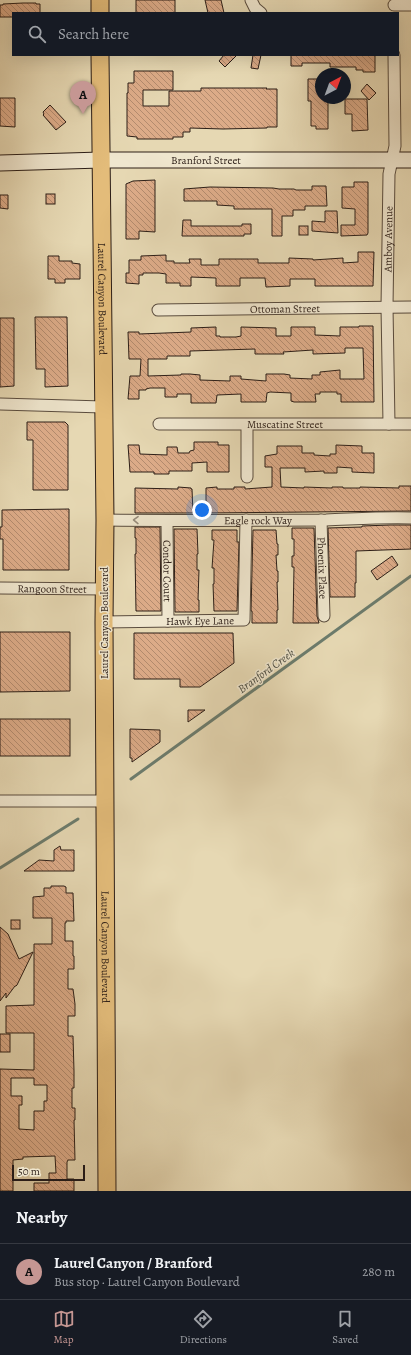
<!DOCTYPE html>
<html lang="en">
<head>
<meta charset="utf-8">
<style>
  :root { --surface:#171b24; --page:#20242c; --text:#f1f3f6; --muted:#9ea1a6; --line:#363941; --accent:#c59692 }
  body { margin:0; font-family:Alegreya,serif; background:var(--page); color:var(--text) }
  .compass { position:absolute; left:315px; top:68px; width:36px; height:36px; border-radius:50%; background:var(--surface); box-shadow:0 4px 16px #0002; rotate:41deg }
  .scale { position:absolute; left:12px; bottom:10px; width:73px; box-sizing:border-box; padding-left:4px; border:2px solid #2c1e17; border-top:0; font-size:11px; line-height:14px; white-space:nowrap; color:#2c1e17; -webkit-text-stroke:3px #efe6ce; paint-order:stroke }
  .you { position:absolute; left:202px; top:510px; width:14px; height:14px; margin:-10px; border:3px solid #fff; border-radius:50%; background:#1a73e8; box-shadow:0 0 0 6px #1a73e833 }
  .badge { display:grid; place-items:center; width:26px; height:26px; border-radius:50%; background:var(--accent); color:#111; font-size:13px; font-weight:700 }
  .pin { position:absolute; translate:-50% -33px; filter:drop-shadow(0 1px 2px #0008) }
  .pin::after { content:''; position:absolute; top:21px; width:14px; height:12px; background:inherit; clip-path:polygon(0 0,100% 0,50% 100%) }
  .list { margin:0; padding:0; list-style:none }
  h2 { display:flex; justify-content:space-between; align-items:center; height:52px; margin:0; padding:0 16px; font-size:17px }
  h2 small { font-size:13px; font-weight:400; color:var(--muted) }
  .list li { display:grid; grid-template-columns:26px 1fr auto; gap:12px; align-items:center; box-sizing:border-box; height:56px; padding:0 16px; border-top:1px solid var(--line) }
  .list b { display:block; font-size:15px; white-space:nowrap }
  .list p { margin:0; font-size:13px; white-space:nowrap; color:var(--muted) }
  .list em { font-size:13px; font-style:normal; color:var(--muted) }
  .icon { flex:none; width:22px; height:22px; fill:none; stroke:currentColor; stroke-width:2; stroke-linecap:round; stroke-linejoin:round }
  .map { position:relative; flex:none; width:411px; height:1191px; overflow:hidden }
  .search { position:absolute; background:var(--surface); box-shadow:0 4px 16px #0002; left:12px; right:12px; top:12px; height:44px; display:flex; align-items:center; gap:10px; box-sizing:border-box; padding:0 14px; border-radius:0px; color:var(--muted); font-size:15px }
  .sheet { height:108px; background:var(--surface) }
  nav { display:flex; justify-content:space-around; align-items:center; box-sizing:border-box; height:56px; border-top:1px solid var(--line); background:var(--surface); font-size:11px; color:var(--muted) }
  nav a { display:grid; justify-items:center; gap:2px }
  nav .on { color:var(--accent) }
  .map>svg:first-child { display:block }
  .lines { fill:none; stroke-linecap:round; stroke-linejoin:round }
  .stream { stroke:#6c7c6d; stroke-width:3 }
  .building { fill:url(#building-back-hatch); stroke:#2c1e17; fill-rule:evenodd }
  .street-casing { stroke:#5a4c3e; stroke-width:13 }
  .secondary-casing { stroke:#2c1e17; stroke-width:17 }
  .primary-casing { stroke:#2c1e17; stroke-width:19 }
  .street { stroke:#efe6ce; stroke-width:11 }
  .secondary { stroke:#efe6ce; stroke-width:15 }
  .primary { stroke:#e3bc7a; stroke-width:17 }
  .oneway { stroke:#978c7c }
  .labels { text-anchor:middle; stroke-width:3; stroke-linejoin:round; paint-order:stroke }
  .street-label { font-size:11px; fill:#2c1e17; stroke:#efe6ce }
  .water-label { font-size:12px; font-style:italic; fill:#4c4d42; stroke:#efe6ce }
</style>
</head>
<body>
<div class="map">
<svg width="411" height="1191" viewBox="0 0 411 1191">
  <defs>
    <pattern id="building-back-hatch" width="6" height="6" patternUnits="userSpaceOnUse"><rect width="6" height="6" fill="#dcab88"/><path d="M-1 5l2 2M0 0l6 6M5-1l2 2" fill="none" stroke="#b38b6e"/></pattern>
  </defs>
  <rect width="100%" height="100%" fill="#e6d8b3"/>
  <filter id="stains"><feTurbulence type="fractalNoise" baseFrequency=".005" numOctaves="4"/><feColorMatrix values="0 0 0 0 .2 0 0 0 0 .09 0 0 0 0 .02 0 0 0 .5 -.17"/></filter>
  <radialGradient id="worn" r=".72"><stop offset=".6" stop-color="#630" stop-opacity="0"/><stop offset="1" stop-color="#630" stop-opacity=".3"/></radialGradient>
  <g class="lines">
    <g class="stream">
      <polyline points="131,779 411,576"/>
      <polyline points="0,868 78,819"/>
    </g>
  </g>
  <g class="building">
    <rect x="136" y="0" width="39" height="13"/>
    <polygon points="205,0 221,0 224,13 208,13"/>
    <polygon points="23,3 36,3 36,4 40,4 40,13 13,13 13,17 0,17 0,5 3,5 3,4"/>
    <polygon points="224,55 237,55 225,67 219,61"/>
    <polygon points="253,55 261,55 258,69 251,68"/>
    <polygon points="291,55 375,55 375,72 363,72 363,70 356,70 356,67 330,67 330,63 302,63 302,66 291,66"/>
    <polygon points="134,71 173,71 173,90 143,90 143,106 169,106 169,91 201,91 201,88 267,88 266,89 277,89 277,127 267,127 267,128 223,129 190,128 190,132 183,132 183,137 173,137 173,139 137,139 137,137 127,136 127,93 128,93 128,83 134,83"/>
    <polygon points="308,79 318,79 318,82 321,82 321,98 328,98 328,129 316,129 316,126 311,126 311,101 308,101"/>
    <polygon points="367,84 376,93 369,100 361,91"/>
    <polygon points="0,98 15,98 15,127 0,126"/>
    <polygon points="345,99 367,99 368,130 352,131 352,114 345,114"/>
    <polygon points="50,105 66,122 56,130 43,115 44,114 43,112"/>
    <polygon points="155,180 155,232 139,231 139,239 126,239 126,184 133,181"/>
    <polygon points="354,182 368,182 368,233 367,235 341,236 341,225 355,225 355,209 342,208 342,187 354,187"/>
    <polygon points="312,186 326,186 327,206 305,206 305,210 293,210 293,216 282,216 282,236 272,236 272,209 234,209 234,206 217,205 217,201 184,201 184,189 210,187 273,188 279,189 294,189 296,190 312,190"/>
    <rect x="46" y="194" width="9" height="10"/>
    <polygon points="0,195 8,195 8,209 0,208"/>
    <polygon points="325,211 337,211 338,233 312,231 312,221 325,222"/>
    <polygon points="183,220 191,220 191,226 242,226 242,224 251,224 251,234 244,234 244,236 182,236"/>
    <rect x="299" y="226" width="9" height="9"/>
    <polygon points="358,252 374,252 373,286 315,286 315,279 290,279 290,286 266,287 265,278 240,278 240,286 216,286 216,278 191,277 191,286 180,286 180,283 166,283 166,274 159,273 143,273 143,275 139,275 139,284 126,283 126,273 129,273 129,260 141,260 141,256 166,255 166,261 174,261 174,263 190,263 189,259 201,259 201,265 219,265 219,259 258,259 258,263 289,263 289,258 313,259 313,260 343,258 343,263 358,262"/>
    <polygon points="48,256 59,256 59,261 72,261 72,263 80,264 80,279 65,279 65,283 55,283 55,279 48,279"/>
    <polygon points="35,317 67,317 68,386 45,387 45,369 36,369"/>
    <polygon points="0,318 14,318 14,386 0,387"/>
    <path d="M359,326H373L374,402H341V394H337V392H320V394H315L316,402H294L291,401V393L270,392L267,393L266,402H241V394L217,395L216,403H191V394H177V397H165V388H150L146,389V390H139V399H128L130,376H140L141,359H129L128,332H139V334L191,332V328L216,327V336H220V337H236L241,336V327L276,328V336H291V327H315V335L340,336V327H359ZM345,348H363L364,379H340V370L320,372V375H312V379L290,378V375L284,374H266V381L241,379V376H230V381L200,380V375L190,374H181V375L148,376V359H167V356H190V351L255,349V354H284L283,352L313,350V354L345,353Z"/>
    <polygon points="27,422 65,422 68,425 68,490 33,490 33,440 27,440"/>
    <polygon points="194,442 218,442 218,445 229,445 229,472 207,472 207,462 192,463 192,471 169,471 169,474 154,474 154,472 130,472 128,445 139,445 140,454 167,455 167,447 177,447 178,453 189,453 190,451 194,450"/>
    <polygon points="336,445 362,446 362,453 374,453 374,473 352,472 352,468 337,467 337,473 324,473 324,471 305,472 305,468 280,468 281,487 304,488 304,487 332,488 332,487 343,487 343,488 360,488 360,487 399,488 399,486 411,486 411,511 206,513 206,488 217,487 217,489 234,489 234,487 245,487 245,489 272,487 272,467 265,467 265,456 277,454 277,446 302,446 302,453 314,453 314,455 330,456 330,454 336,454"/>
    <polygon points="178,487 191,488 191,489 192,489 193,513 135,513 135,488 178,489"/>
    <polygon points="69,509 69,570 3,570 3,539 0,539 0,527 2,527 2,510"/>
    <polygon points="390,525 411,525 411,549 356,551 356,583 355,583 355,597 330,597 328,528 362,527 362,526"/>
    <polygon points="135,527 160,527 161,611 136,611 135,554 136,554 136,538 135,538"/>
    <polygon points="292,528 314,528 317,616 319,623 293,623 294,567 292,567 292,556 294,556 294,539 292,539"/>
    <polygon points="174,529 197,529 198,554 197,554 197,570 199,570 198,600 199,600 199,612 175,612"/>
    <polygon points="212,530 237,530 237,542 239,542 237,611 214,611 213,584 214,584 214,568 212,568 214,540 212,540"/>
    <polygon points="253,530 276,530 277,544 278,544 278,555 276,555 277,571 278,571 278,582 277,582 278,610 277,610 277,623 252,623 252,611 251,611"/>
    <polygon points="392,556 398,565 377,580 371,571"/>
    <polygon points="0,632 70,632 70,691 0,692"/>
    <polygon points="134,633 233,633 234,663 200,687 180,687 180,679 134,679"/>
    <polygon points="188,710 205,710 188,722"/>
    <rect x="0" y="719" width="70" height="37"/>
    <polygon points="130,729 160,730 160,742 132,762 132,758 130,758"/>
    <polygon points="60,846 61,850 74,850 74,871 24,871 39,860 54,861 54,850"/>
    <path d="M51,886H64L66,887V893H73L74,921H66V923H65V941H73V956H74V969H68V989H73L75,1004V1016H68V1036H73L74,1071V1088H72V1108H75V1120H74L75,1160H68L67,1162V1179H74V1191H34V1183H49V1173H56L55,1156L23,1157V1159L13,1160V1191H0V1069L34,1070V1033H6V1006L34,1005V944H52V918H33V897L44,896V888H51ZM11,1078H34V1085H47V1101H44V1111H34V1130L19,1129V1105H22V1096H11Z"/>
    <rect x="11" y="920" width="9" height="9"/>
    <polygon points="0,927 8,934 19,959 33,952 17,985 16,986 15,986 6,998 6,993 0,1001"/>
    <rect x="0" y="1034" width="10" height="18"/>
  </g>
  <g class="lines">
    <g class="street-casing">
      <g id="street">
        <polyline points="251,0 255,8 261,13"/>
        <polyline points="394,5 411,5"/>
        <path id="s1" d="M158,310L411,307"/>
        <polyline points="0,404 103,407"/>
        <path id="s2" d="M159,424H411"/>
        <path id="s3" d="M389,424L387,307L389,174L395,146L394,55"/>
        <polyline points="247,477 247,425"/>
        <path id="s4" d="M105,520C179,521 252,520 326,520C355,519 383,517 411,518"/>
        <path id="s5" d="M321,520L324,616"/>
        <path id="s6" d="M167,521L168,621"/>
        <path id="s7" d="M0,588L104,589"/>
        <path id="s8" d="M104,622L244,620L246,520"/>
        <polyline points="0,801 105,801"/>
      </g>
    </g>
    <g class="secondary-casing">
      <g id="secondary">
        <path id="s9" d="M0,163L101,160H411"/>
      </g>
    </g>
    <g class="primary-casing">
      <g id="primary">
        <polyline points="100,0 100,13"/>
        <path id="s10" d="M100,55L105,520L104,622L107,1191"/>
      </g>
    </g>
    <use href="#street" class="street"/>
    <use href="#secondary" class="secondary"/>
    <use href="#primary" class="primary"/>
  </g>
  <defs><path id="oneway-chevron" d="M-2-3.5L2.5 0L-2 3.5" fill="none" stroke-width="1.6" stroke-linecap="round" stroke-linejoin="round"/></defs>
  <use class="oneway" href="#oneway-chevron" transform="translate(136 520) rotate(-179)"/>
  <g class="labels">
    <g class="street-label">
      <text dy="4" stroke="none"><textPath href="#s9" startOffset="206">Branford Street</textPath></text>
      <text dy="4" stroke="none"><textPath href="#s3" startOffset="185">Amboy Avenue</textPath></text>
      <text dy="4" stroke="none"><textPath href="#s10" startOffset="244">Laurel Canyon Boulevard</textPath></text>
      <text dy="4" stroke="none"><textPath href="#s1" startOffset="127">Ottoman Street</textPath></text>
      <text dy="4" stroke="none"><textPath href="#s2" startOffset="126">Muscatine Street</textPath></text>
      <text dy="4" stroke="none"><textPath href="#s4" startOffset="153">Eagle rock Way</textPath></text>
      <text dy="4" stroke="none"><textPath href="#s5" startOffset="48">Phoenix Place</textPath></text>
      <text dy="4" stroke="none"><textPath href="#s6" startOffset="50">Condor Court</textPath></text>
      <text dy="4" stroke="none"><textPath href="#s7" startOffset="52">Rangoon Street</textPath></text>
      <text dy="4" stroke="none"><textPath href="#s8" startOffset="96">Hawk Eye Lane</textPath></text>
      <text transform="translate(104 623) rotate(-90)" y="4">Laurel Canyon Boulevard</text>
      <text dy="4" stroke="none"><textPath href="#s10" startOffset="892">Laurel Canyon Boulevard</textPath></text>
    </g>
    <g class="water-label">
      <text transform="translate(266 671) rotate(-36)" y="4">Branford Creek</text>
    </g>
  </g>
  <rect width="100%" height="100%" filter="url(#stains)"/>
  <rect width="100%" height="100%" fill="url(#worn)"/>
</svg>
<svg class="compass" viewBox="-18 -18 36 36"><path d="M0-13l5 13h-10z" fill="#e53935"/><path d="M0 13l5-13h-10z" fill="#9ea1a6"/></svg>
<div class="scale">50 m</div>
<div class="you"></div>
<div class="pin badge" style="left:83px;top:114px">A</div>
<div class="search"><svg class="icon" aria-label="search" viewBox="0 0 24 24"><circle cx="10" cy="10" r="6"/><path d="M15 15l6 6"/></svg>Search here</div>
</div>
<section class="sheet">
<h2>Nearby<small></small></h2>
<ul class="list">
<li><span class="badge">A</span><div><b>Laurel Canyon / Branford</b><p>Bus stop · Laurel Canyon Boulevard</p></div><em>280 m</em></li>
</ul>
</section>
<nav>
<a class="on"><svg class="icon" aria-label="map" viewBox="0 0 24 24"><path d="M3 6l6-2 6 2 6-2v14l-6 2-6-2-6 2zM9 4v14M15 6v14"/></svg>Map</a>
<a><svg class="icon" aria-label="directions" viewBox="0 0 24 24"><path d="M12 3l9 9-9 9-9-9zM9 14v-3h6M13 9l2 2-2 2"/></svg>Directions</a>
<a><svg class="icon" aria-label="saved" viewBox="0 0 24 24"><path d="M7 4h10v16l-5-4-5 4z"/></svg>Saved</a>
</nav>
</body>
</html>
